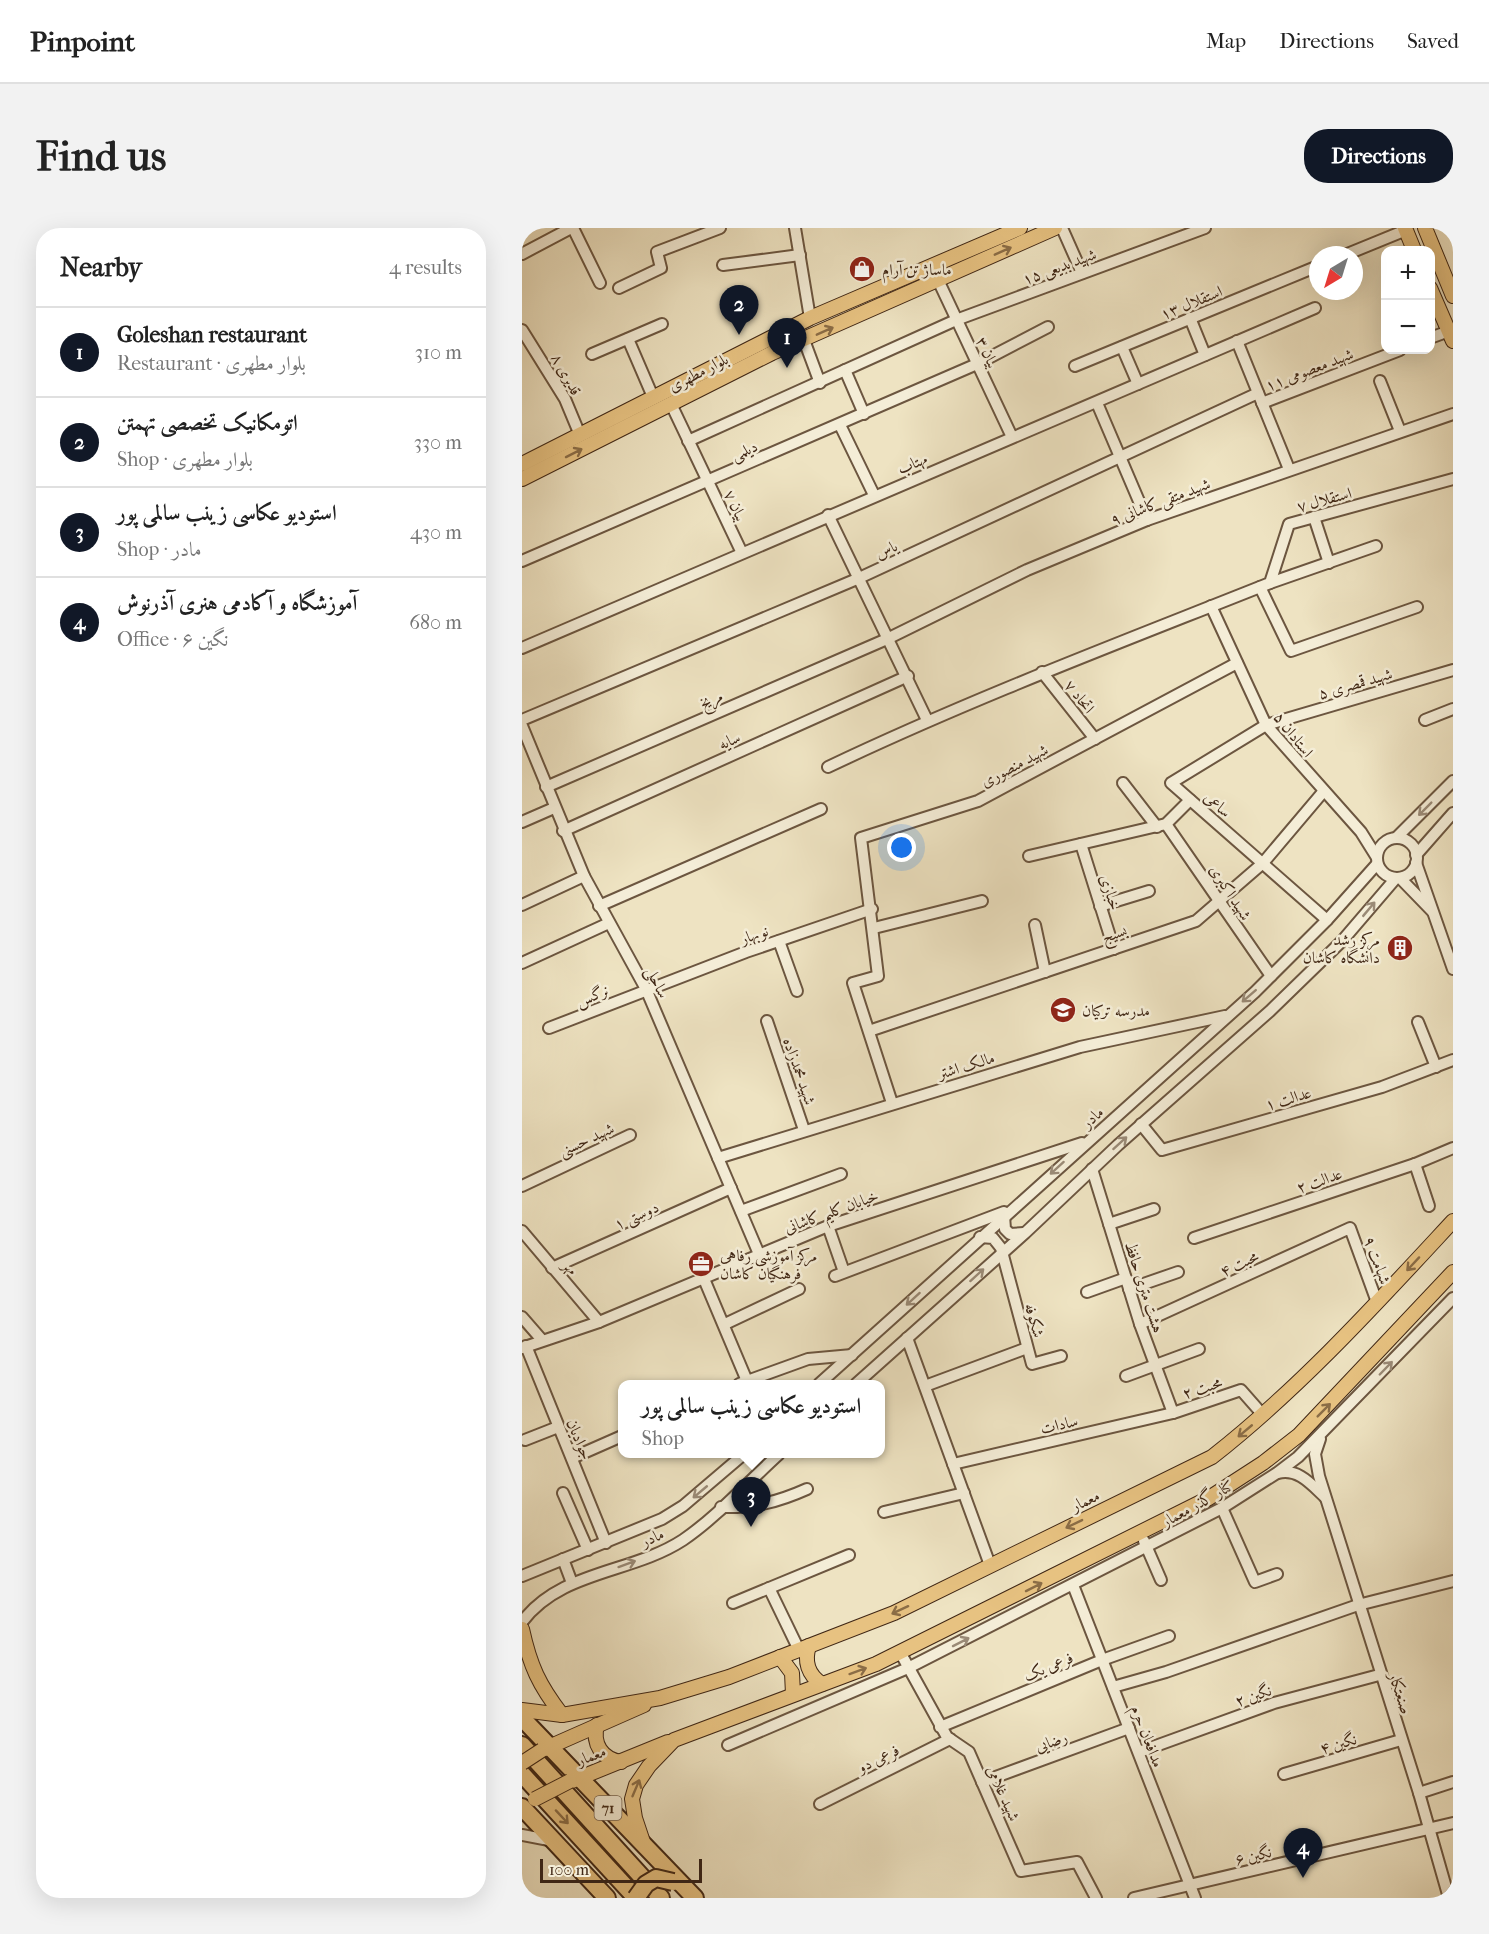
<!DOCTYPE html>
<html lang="en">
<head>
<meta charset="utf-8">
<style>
  :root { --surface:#fff; --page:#f2f2f2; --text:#222; --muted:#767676; --line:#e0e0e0; --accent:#111827 }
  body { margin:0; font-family:"IM FELL French Canon",Amiri,serif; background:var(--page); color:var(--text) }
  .controls { position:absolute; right:18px; top:18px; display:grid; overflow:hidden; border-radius:12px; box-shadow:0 6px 24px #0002 }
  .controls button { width:54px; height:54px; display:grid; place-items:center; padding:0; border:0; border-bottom:2px solid var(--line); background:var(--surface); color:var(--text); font:30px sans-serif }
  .compass { position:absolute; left:787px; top:18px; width:54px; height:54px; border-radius:50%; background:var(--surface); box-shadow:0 6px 24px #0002; rotate:218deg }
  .scale { position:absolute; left:18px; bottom:15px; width:162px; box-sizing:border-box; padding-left:6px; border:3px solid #402715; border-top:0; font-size:16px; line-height:21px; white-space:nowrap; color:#402715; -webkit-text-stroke:4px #f4edd7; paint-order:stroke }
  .you { position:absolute; left:380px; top:620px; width:21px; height:21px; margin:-15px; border:4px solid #fff; border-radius:50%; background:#1a73e8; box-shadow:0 0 0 9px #1a73e833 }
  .badge { display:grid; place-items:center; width:39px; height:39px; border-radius:50%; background:var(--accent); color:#fff; font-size:20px; font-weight:700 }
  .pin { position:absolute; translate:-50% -50px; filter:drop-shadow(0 2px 3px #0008) }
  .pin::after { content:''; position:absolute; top:32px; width:21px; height:18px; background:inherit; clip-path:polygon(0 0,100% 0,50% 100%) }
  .popup { position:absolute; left:96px; top:1152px; width:267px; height:78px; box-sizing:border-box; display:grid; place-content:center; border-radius:12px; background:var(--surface); filter:drop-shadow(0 2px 4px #0005); font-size:20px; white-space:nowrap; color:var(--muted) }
  .popup b { font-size:22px; color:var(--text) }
  .popup::after { content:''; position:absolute; left:50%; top:100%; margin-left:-12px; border:12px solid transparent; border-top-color:var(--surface) }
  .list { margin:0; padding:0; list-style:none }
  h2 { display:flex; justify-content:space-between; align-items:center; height:78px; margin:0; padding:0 24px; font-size:26px }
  h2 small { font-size:20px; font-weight:400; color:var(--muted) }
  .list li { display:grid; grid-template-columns:39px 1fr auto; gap:18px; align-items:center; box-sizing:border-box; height:90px; padding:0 24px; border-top:2px solid var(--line) }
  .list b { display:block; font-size:22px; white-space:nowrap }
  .list p { margin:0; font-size:20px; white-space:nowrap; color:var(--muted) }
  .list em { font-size:20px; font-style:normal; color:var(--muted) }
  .map { position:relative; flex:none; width:931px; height:1670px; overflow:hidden; border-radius:24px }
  header { display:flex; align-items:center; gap:36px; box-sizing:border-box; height:84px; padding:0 30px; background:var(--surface); border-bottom:2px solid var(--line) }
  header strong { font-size:28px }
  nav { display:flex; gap:33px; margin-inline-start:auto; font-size:21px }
  .intro { display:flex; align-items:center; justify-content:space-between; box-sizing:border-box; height:144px; padding:0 36px }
  h1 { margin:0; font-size:42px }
  .button { padding:15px 27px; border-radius:24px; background:var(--accent); color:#fff; font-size:21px; font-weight:700 }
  main { display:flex; gap:36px; padding:0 36px }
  aside { flex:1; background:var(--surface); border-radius:24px; box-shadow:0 6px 24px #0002 }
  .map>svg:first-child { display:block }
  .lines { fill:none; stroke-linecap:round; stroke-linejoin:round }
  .minor-casing { stroke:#6c5640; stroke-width:14 }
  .major-casing { stroke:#402715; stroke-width:16 }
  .highway-casing { stroke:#402715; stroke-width:20 }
  .minor { stroke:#f4edd7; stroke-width:10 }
  .major { stroke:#e7c281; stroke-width:14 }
  .highway { stroke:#e7c281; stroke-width:16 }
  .major-bridge-casing { stroke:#402715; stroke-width:16; stroke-linecap:butt }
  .highway-bridge-casing { stroke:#402715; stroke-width:20; stroke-linecap:butt }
  .major-bridge { stroke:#e7c281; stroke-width:14 }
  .highway-bridge { stroke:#e7c281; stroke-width:16 }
  .oneway { stroke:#8b6d46 }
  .oneway2 { stroke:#9a8a76 }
  .labels { text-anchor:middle; stroke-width:5; stroke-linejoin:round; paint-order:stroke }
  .shield { fill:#f4edd7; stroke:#76624f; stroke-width:1.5 }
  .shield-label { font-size:15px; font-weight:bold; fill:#402715 }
  .street-label { font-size:16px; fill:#402715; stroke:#f4edd7 }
  .poi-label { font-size:16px; fill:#402715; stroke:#f4edd7; text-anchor:start }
</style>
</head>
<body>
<header>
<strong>Pinpoint</strong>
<nav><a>Map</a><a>Directions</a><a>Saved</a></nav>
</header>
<div class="intro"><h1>Find us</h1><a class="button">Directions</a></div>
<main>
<aside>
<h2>Nearby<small>4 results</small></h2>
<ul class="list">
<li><span class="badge">1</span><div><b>Goleshan restaurant</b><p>Restaurant · بلوار مطهری</p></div><em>310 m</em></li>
<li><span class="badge">2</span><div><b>اتومکانیک تخصصی تهمتن</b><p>Shop · بلوار مطهری</p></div><em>330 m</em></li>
<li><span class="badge">3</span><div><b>استودیو عکاسی زینب سالمی پور</b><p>Shop · مادر</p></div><em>430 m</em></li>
<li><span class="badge">4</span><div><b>آموزشگاه و آکادمی هنری آذرنوش</b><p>Office · نگین ۶</p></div><em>680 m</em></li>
</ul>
</aside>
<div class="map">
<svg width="931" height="1670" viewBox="0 0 931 1670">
  <rect width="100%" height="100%" fill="#eee3c2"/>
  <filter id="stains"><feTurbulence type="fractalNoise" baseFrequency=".00333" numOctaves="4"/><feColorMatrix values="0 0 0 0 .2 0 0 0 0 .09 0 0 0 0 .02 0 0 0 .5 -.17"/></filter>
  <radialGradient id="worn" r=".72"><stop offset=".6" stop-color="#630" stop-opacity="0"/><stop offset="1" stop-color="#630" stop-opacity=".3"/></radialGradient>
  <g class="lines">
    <g class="minor-casing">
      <g id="minor">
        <polyline points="51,0 78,55"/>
        <polyline points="273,0 288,90"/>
        <polyline points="540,0 560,45"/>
        <polyline points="0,26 49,0"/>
        <polyline points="823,27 884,2"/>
        <polyline points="201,37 278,27"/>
        <polyline points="416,52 490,209"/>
        <polyline points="97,60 139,40 135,24 198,0"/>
        <polyline points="668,90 683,127"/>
        <polyline points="0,102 43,171 58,207"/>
        <polyline points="908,110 927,103"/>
        <polyline points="106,111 131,169"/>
        <polyline points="282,112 298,155"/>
        <polyline points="715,113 767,241"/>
        <polyline points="600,119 616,156"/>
        <polyline points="70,126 140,96"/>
        <polyline points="553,138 796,38"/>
        <polyline points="323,142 342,186"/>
        <polyline points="858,153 878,203"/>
        <polyline points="575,175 625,292"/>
        <polyline points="740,175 878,122"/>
        <polyline points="149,176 220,325"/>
        <polyline points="318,197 352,267"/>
        <polyline points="166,213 434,92 683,0"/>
        <polyline points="306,287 405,492"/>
        <polyline points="792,289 807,335"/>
        <polyline points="0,333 455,136 526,99"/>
        <polyline points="748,355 854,318"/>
        <polyline points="738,359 769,423 895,379"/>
        <polyline points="689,378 744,497 839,604 854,628"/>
        <polyline points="0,420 793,80"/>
        <polyline points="520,444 573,511"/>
        <polyline points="0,492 335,351 736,165"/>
        <polyline points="903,492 931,481"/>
        <polyline points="0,498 62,648 124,761 237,1026"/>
        <path d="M306,539C451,470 600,414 748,355L767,296L931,251"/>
        <polyline points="601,555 635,599"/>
        <polyline points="24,559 365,411 505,342 625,292 931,186"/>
        <polyline points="0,594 32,580"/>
        <polyline points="644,596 749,748"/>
        <polyline points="41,603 386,448"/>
        <polyline points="875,609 931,553"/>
        <circle cx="875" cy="630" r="20"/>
        <polyline points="559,616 592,721"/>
        <polyline points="894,627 931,585"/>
        <polyline points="507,628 644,596 668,572"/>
        <polyline points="894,635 931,741"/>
        <polyline points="878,650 910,683"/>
        <polyline points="0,677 62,648"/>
        <polyline points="77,678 299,581"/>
        <polyline points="578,678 627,663"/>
        <polyline points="805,692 649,555 744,497 931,442"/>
        <polyline points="513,697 523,744"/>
        <polyline points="352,700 460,673"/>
        <polyline points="257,713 275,763"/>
        <polyline points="0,735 87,695"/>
        <polyline points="245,793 282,902"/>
        <polyline points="896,794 914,839"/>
        <polyline points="27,800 224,724 350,681"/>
        <polyline points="347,803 674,693 741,635 801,564"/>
        <polyline points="370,875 331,755 356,748 339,610 456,573 715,435"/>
        <polyline points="619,896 640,922 860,859 931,832"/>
        <polyline points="196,930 558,819 703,788"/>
        <polyline points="893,936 907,978"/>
        <polyline points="570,941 618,1096 651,1185"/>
        <polyline points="0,958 108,907"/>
        <polyline points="219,983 319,946"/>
        <polyline points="482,988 483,1001 488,1006 502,1005"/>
        <polyline points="587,996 632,981"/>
        <polyline points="306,998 322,1044"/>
        <polyline points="0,1003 77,1094"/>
        <polyline points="458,1009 471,1010 479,1020 510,1136 539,1128"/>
        <polyline points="672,1010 893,936 931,920"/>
        <polyline points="30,1040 209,960"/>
        <polyline points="313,1048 482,984"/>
        <polyline points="182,1051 225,1153"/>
        <polyline points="607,1061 656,1044"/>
        <polyline points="565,1064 604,1050"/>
        <polyline points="0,1089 20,1112"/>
        <polyline points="203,1096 277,1061"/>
        <polyline points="618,1096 828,1000 855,1074"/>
        <polyline points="385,1110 468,1337"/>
        <polyline points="4,1118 84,1315"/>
        <polyline points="0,1120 77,1094 306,998 560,915"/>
        <polyline points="604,1148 677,1121"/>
        <polyline points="217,1156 286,1131 330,1127"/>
        <polyline points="297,1156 733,764 805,692 855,636"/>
        <polyline points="334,1156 503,1005 596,917 748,783 820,713 874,650"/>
        <polyline points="403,1158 505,1120"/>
        <polyline points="798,1211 793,1226 797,1248 897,1565 927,1670"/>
        <polyline points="3,1212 36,1199"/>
        <polyline points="50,1230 100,1208"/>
        <polyline points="431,1236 651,1185 719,1162 741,1187"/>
        <path d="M756,1245C776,1240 789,1256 803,1269"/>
        <polyline points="41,1265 66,1322"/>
        <path d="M199,1279C232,1280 256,1274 285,1261"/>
        <polyline points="700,1280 733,1354 755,1346"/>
        <polyline points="362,1284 442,1265"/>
        <polyline points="622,1313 639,1352"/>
        <polyline points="41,1331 50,1355"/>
        <polyline points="0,1348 140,1291 161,1278 222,1226"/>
        <polyline points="551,1357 673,1670"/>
        <polyline points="247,1360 277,1422"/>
        <polyline points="211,1375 327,1327"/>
        <path d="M0,1394C39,1342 109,1346 161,1312C196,1288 226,1254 257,1226"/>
        <polyline points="378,1424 425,1509 447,1524 499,1643 555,1634 574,1670"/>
        <polyline points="591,1459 644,1444 836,1377 931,1353"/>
        <polyline points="418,1499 580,1432 647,1408"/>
        <polyline points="206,1517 386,1440 700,1280 755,1245 776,1229 931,1070"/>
        <polyline points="617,1524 752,1475 857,1447"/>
        <polyline points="762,1546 879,1512"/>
        <polyline points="460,1554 607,1500"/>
        <polyline points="897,1565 931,1554"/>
        <polyline points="298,1576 428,1511"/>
        <polyline points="0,1607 32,1613"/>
        <polyline points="612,1670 931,1595"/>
      </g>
    </g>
    <g class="major-casing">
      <g id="major">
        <polyline points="883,0 892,22"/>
        <polyline points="903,0 931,68"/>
        <polyline points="908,60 931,113"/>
        <polyline points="0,236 288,90 498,0"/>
        <polyline points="0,251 250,125 533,0"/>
        <path d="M0,1401C8,1438 17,1457 40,1487"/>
        <path d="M287,1418C282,1433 286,1447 300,1456"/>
        <polyline points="258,1429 270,1445 271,1466"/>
        <path d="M0,1482L40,1487L138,1470L207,1449L372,1385L690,1229C778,1160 855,1075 931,993"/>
        <path d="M75,1497C70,1516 80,1531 99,1534"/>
        <polyline points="20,1522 122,1477"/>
        <polyline points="50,1553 146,1514"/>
        <polyline points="121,1614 113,1590 110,1571 114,1557 127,1538 152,1512 354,1436 687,1270 741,1235 777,1207 931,1044"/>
      </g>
    </g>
    <g class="highway-casing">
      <g id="highway">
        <polyline points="0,1490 173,1670"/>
        <polyline points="0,1517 139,1670"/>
        <polyline points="0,1546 114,1670"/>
        <polyline points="0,1579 85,1670"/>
      </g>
    </g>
    <use href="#minor" class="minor"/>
    <use href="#major" class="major"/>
    <use href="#highway" class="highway"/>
    <g class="major-bridge-casing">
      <g id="major-bridge">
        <polyline points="0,1535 20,1522"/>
        <polyline points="13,1571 48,1553"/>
      </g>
    </g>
    <g class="highway-bridge-casing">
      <polyline id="highway-bridge" points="114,1670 124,1656 134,1650 151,1654"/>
    </g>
    <use href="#major-bridge" class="major-bridge"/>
    <use href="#highway-bridge" class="highway-bridge"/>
  </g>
  <defs><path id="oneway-shaft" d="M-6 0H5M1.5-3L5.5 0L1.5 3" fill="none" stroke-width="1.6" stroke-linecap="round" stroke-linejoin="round" transform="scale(1.5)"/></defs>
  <g class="oneway">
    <use href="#oneway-shaft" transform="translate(481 23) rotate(-24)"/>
    <use href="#oneway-shaft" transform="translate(303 103) rotate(-24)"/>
    <use href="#oneway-shaft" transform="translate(52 225) rotate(-27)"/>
    <use href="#oneway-shaft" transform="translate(891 1036) rotate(133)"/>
    <use href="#oneway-shaft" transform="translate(802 1182) rotate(-45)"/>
    <use href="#oneway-shaft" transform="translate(723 1203) rotate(140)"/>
    <use href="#oneway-shaft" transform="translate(552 1296) rotate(154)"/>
    <use href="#oneway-shaft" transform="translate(512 1359) rotate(-27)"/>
    <use href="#oneway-shaft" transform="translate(378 1382) rotate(155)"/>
    <use href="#oneway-shaft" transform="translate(336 1443) rotate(-20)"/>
    <use href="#oneway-shaft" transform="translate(114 1560) rotate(-67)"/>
    <use href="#oneway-shaft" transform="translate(40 1589) rotate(47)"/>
  </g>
  <g class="oneway2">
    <use href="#oneway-shaft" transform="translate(903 581) rotate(135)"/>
    <use href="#oneway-shaft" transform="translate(847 681) rotate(-50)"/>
    <use href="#oneway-shaft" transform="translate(727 768) rotate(139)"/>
    <use href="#oneway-shaft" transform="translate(598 915) rotate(-42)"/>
    <use href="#oneway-shaft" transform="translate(535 940) rotate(138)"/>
    <use href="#oneway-shaft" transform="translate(455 1047) rotate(-42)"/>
    <use href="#oneway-shaft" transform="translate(391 1071) rotate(138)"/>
    <use href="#oneway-shaft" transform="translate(864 1140) rotate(-46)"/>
    <use href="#oneway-shaft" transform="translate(178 1264) rotate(140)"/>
    <use href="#oneway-shaft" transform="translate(105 1336) rotate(-20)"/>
    <use href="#oneway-shaft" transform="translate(439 1414) rotate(-27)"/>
  </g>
  <defs>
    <g id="shop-disc" transform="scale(1.35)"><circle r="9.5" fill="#8f2418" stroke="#f4edd7"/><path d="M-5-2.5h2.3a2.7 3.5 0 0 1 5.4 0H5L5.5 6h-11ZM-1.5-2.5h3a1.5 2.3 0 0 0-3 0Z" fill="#fff"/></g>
    <g id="building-disc" transform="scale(1.35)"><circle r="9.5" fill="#8f2418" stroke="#f4edd7"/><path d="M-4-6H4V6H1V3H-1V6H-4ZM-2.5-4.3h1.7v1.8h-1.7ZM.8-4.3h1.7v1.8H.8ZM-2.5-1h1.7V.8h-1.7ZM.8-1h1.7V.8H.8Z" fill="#fff"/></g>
    <g id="school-disc" transform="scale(1.35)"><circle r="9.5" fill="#8f2418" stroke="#f4edd7"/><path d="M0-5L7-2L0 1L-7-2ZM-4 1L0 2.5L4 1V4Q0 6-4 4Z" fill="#fff"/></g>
    <g id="office-disc" transform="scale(1.35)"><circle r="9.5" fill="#8f2418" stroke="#f4edd7"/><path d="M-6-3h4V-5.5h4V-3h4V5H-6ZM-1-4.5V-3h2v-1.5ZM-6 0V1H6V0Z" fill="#fff"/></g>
  </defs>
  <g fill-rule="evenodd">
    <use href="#shop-disc" x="340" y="41"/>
    <use href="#building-disc" x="878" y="720"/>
    <use href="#school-disc" x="541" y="782"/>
    <use href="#office-disc" x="179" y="1036"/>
  </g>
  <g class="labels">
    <rect class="shield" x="72.5" y="1568" width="27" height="24" rx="4.5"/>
    <g class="shield-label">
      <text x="86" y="1585">71</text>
    </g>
    <g class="street-label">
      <text transform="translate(537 38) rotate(-20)" y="6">شهید بدیعی ۱۵</text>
      <text transform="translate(669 74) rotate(-22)" y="6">استقلال ۱۳</text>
      <text transform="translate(466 124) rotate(65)" y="6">بیان ۳</text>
      <text transform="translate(787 141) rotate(-21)" y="6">شهید معصومی ۱۱</text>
      <text transform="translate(176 144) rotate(-27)" y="6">بلوار مطهری</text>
      <text transform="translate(45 146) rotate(61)" y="6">قدیری ۸</text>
      <text transform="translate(222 222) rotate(-24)" y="6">دیلمی</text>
      <text transform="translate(390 235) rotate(-23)" y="6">مهتاب</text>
      <text transform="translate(802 271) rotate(-15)" y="6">استقلال ۷</text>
      <text transform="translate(638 273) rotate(-21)" y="6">شهید متقی کاشانی ۹</text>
      <text transform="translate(214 277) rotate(65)" y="6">بیان ۷</text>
      <text transform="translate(364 321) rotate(-25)" y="6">یاس</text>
      <text transform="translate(833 455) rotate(-16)" y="6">شهید قمصری ۵</text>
      <text transform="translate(558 468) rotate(52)" y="6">اتحاد ۷</text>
      <text transform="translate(189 471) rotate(-23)" y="6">مریخ</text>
      <text transform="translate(772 506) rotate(52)" y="6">استادان ۵</text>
      <text transform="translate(207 512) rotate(-24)" y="6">سایه</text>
      <text transform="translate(492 537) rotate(-28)" y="6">شهید منصوری</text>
      <text transform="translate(696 576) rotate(41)" y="6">ساعی</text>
      <text transform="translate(589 664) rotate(72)" y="6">خبازی</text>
      <text transform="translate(709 664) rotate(57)" y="6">شهید اکبری</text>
      <text transform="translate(592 705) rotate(-18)" y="6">بسیج</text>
      <text transform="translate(232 706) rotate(-19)" y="6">نوبهار</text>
      <text transform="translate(136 754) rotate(63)" y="6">ساحلی</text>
      <text transform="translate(70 767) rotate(-22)" y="6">نرگس</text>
      <text transform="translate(444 837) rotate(-17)" y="6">مالک اشتر</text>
      <text transform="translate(278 843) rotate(71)" y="6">شهید محمدزاده</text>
      <text transform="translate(766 870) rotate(-16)" y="6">عدالت ۱</text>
      <text transform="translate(570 889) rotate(-42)" y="6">مادر</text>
      <text transform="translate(64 911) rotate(-25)" y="6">شهید حسنی</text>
      <text transform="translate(797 952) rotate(-19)" y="6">عدالت ۲</text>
      <text transform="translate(309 983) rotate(-20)" y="6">خیابان کلیم کاشانی</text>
      <text transform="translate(114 987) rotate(-24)" y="6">دوستی ۱</text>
      <text transform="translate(856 1032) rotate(70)" y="6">شهامت ۹</text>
      <text transform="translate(717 1035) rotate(-25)" y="6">محبت ۴</text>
      <text transform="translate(49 1039) rotate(49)" y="6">مهر</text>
      <text transform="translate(623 1059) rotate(72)" y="6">هشت متری حافظ</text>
      <text transform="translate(513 1092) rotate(74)" y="6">شکوفه</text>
      <text transform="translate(680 1159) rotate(-18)" y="6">محبت ۲</text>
      <text transform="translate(537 1196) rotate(-13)" y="6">سادات</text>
      <text transform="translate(58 1211) rotate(67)" y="6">جوادیان</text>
      <text transform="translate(563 1272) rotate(-26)" y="6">معمار</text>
      <text transform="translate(675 1275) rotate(-29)" y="6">کنار گذر معمار</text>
      <text transform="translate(130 1309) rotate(-24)" y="6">مادر</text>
      <text transform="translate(526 1438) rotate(-22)" y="6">فرعی یک</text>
      <text transform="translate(879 1465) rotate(72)" y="6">صنعتکار</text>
      <text transform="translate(731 1467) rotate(-19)" y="6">نگین ۲</text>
      <text transform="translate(626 1508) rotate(69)" y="6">مدافعان حرم</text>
      <text transform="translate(529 1513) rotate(-20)" y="6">رضایی</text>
      <text transform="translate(816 1515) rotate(-16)" y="6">نگین ۴</text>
      <text transform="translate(69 1527) rotate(-21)" y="6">معمار</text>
      <text transform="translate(356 1530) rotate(-26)" y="6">فرعی دو</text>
      <text transform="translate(482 1565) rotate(66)" y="6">شهید غلامی</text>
      <text transform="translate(731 1627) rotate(-13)" y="6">نگین ۶</text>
    </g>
    <g class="poi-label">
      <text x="360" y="47">ماساژ تن آرام</text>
      <text x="858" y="717" text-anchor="end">مرکز رشد<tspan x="858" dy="18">دانشگاه کاشان</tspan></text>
      <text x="560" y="788">مدرسه ترکیان</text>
      <text x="198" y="1033">مرکز آموزشی رفاهی<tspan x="198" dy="18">فرهنگیان کاشان</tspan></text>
    </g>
  </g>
  <rect width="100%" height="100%" filter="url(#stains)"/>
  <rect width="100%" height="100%" fill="url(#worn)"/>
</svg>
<div class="controls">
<button>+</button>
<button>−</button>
</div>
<svg class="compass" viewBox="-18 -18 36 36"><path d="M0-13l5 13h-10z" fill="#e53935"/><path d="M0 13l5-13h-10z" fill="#767676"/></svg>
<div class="scale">100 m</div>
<div class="you"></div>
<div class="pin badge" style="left:265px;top:140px">1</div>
<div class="pin badge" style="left:217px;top:107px">2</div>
<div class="pin badge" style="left:229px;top:1299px">3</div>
<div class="popup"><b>استودیو عکاسی زینب سالمی پور</b>Shop</div>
<div class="pin badge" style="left:781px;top:1650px">4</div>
</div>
</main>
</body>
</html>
